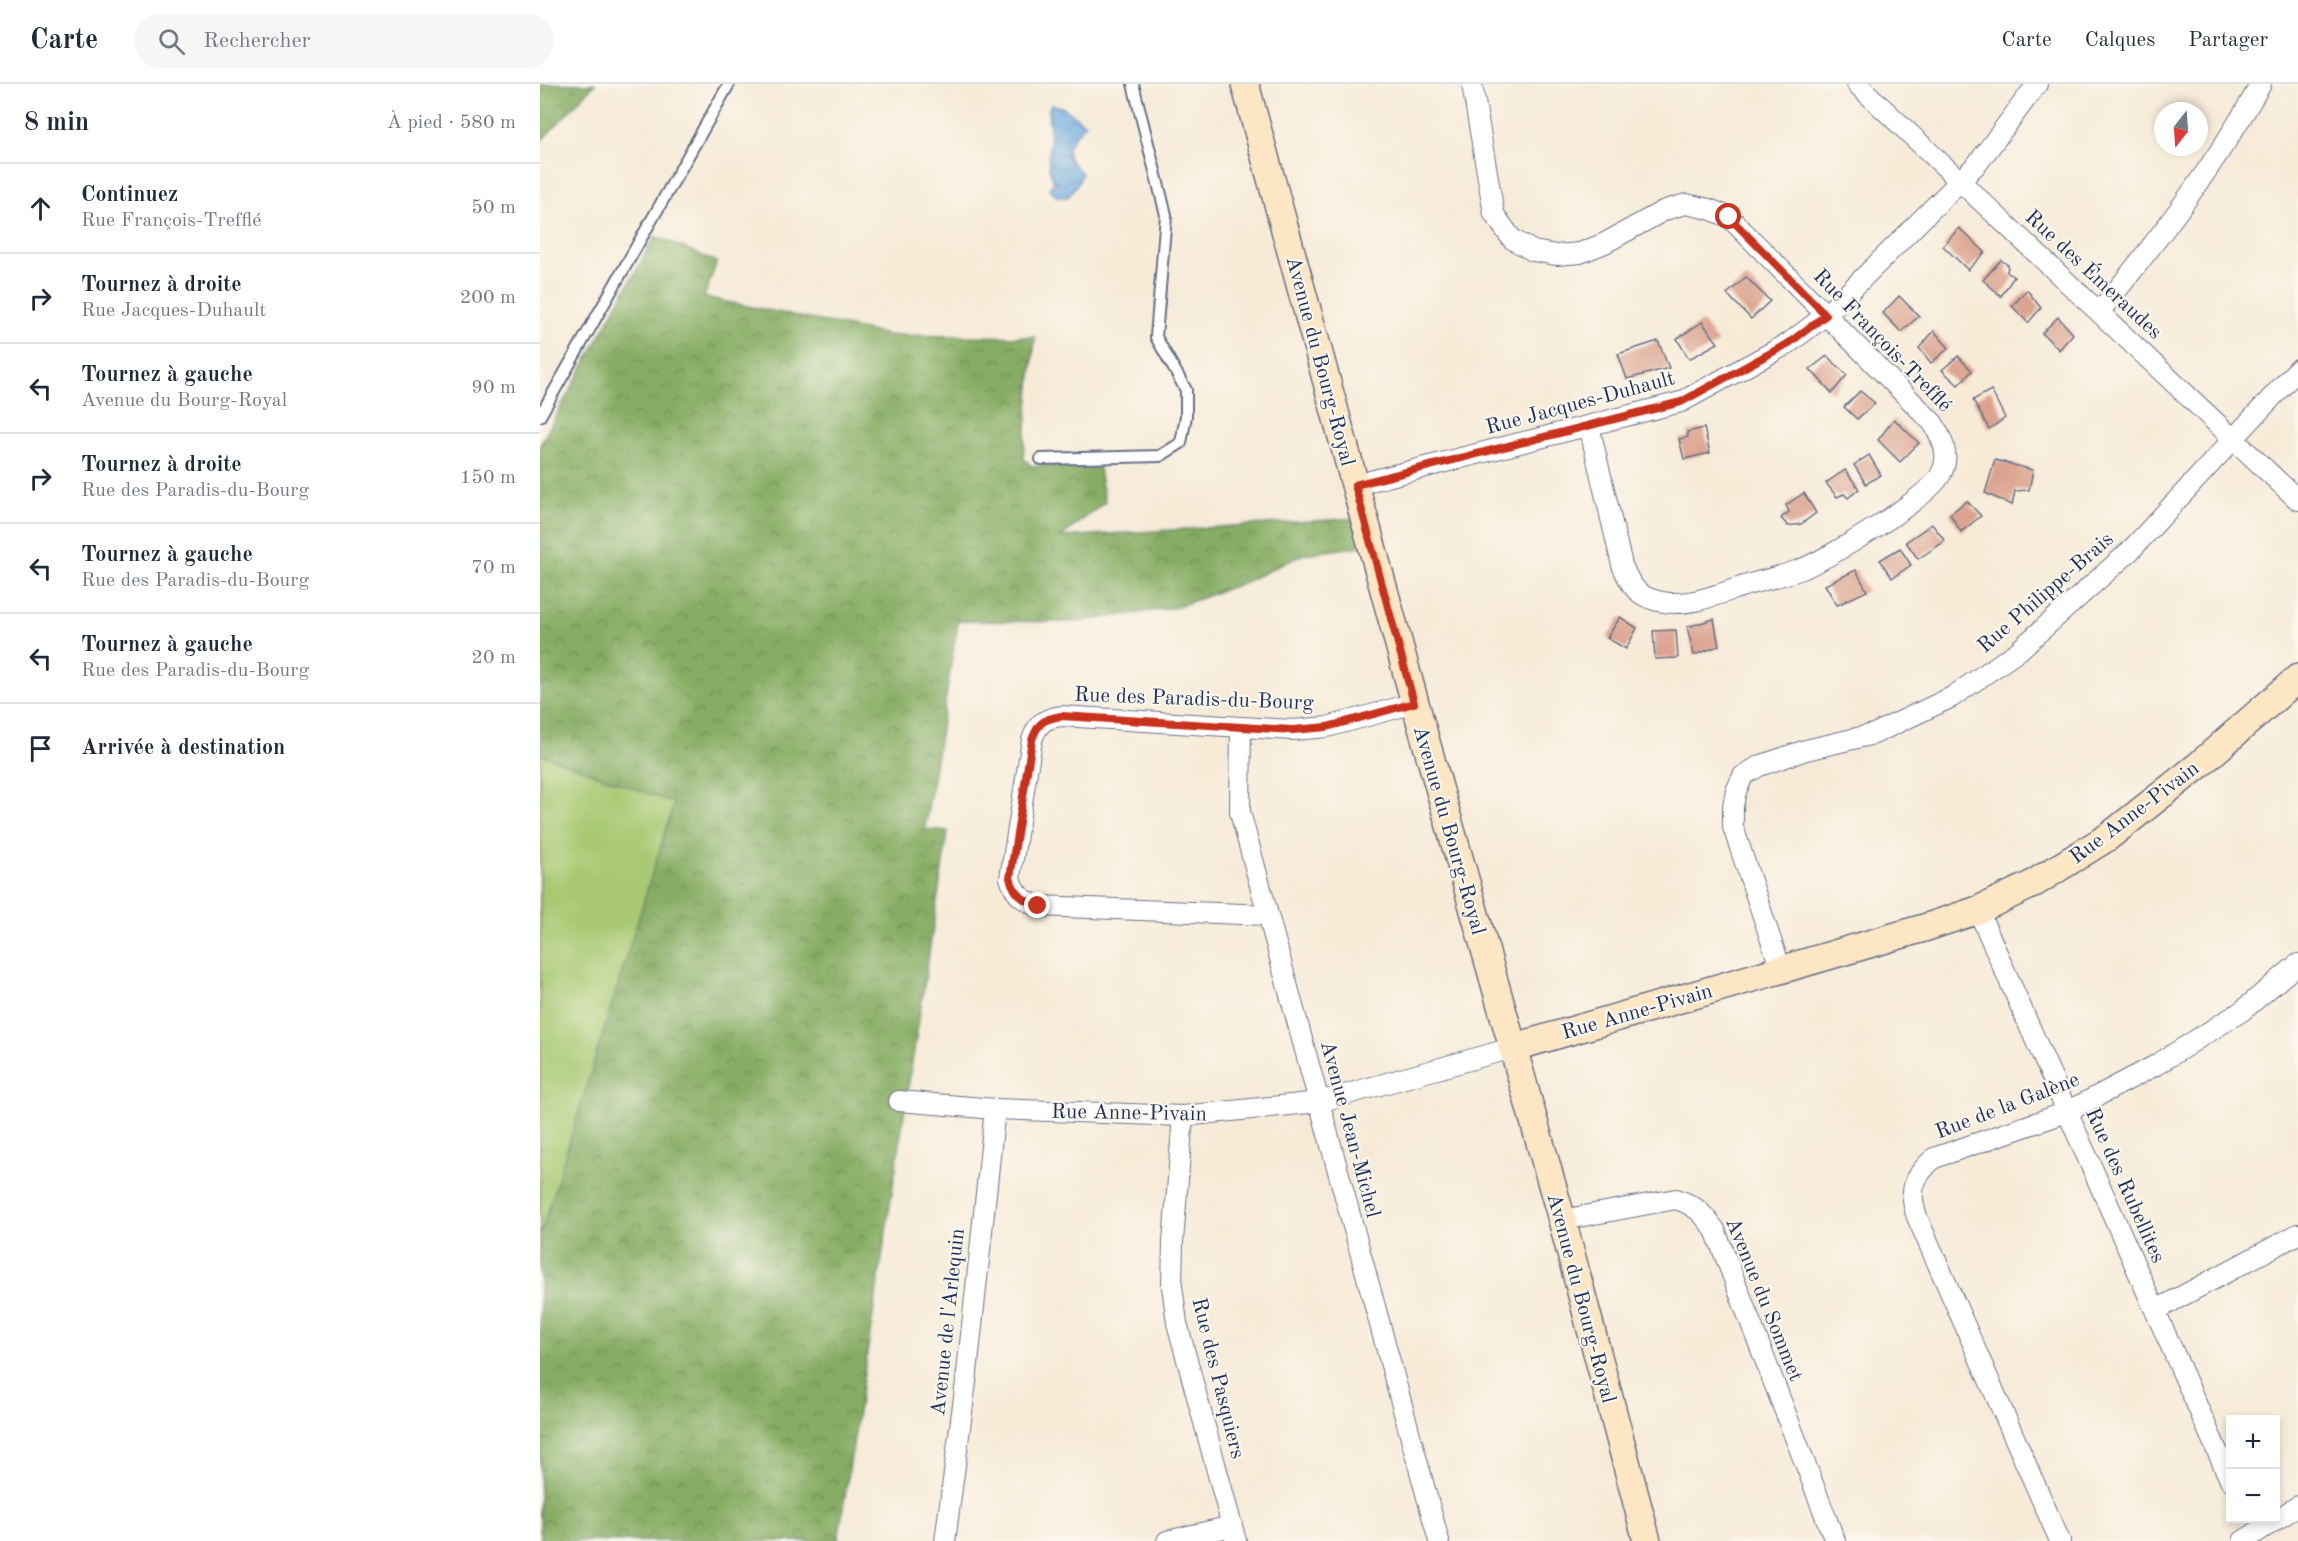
<!DOCTYPE html>
<html lang="fr">
<head>
<meta charset="utf-8">
<style>
  :root { --surface:#fff; --page:#f6f6f7; --text:#1f2937; --muted:#747a83; --line:#e0e1e3 }
  body { margin:0; font-family:"Old Standard TT",serif; background:var(--page); color:var(--text) }
  .controls { position:absolute; right:18px; bottom:18px; display:grid; overflow:hidden; border-radius:0px; box-shadow:0 3px 9px #0003 }
  .controls button { width:54px; height:54px; display:grid; place-items:center; padding:0; border:0; border-bottom:2px solid var(--line); background:var(--surface); color:var(--text); font:30px sans-serif }
  .compass { position:absolute; left:1614px; top:18px; width:54px; height:54px; border-radius:50%; background:var(--surface); box-shadow:0 3px 9px #0003; rotate:197deg }
  .stop { position:absolute; width:18px; height:18px; margin:-14px; border:4px solid #c8321e; border-radius:50%; background:#fff }
  .stop.end { background:#c8321e; border-color:#fff; box-shadow:0 2px 6px #0008 }
  .list { margin:0; padding:0; list-style:none }
  h2 { display:flex; justify-content:space-between; align-items:center; height:78px; margin:0; padding:0 24px; font-size:26px }
  h2 small { font-size:20px; font-weight:400; color:var(--muted) }
  .list li { display:grid; grid-template-columns:39px 1fr auto; gap:18px; align-items:center; box-sizing:border-box; height:90px; padding:0 24px; border-top:2px solid var(--line) }
  .list b { display:block; font-size:22px; white-space:nowrap }
  .list p { margin:0; font-size:20px; white-space:nowrap; color:var(--muted) }
  .list em { font-size:20px; font-style:normal; color:var(--muted) }
  .icon { flex:none; width:33px; height:33px; fill:none; stroke:currentColor; stroke-width:2; stroke-linecap:round; stroke-linejoin:round }
  .map { position:relative; flex:none; width:1758px; height:1457px; overflow:hidden }
  header { display:flex; align-items:center; gap:36px; box-sizing:border-box; height:84px; padding:0 30px; background:var(--surface); border-bottom:2px solid var(--line) }
  header strong { font-size:28px }
  nav { display:flex; gap:33px; margin-inline-start:auto; font-size:21px }
  .search { width:420px; height:54px; background:var(--page); display:flex; align-items:center; gap:15px; box-sizing:border-box; padding:0 21px; border-radius:33px; color:var(--muted); font-size:22px }
  main { display:flex }
  aside { flex:1; background:var(--surface) }
  .map>svg:first-child { display:block }
  .forest { fill:url(#forest-crowns); stroke:#506e61; stroke-width:1.5 }
  .park { fill:#a8c972; stroke:#627c68; stroke-width:1.5 }
  .water { fill:url(#water-waves); stroke:#446c9e; stroke-width:1.5 }
  .building { fill:#dca490 }
  .lines { fill:none; stroke-linecap:round; stroke-linejoin:round }
  .lane-casing { stroke:#687189; stroke-width:14 }
  .street-casing { stroke:#687189; stroke-width:22 }
  .secondary-casing { stroke:#687189; stroke-width:30 }
  .lane { stroke:#fff; stroke-width:10 }
  .street { stroke:#fff; stroke-width:20 }
  .secondary { stroke:#fce6c4; stroke-width:27 }
  .route { stroke:#c8321e; stroke-width:8 }
  .labels { text-anchor:middle; stroke-width:4.5; stroke-linejoin:round; paint-order:stroke }
  .street-label { font-size:21px; fill:#1b2f5e; stroke:#fbf7ec }
</style>
</head>
<body>
<header>
<strong>Carte</strong>
<div class="search"><svg class="icon" aria-label="search" viewBox="0 0 24 24"><circle cx="10" cy="10" r="6"/><path d="M15 15l6 6"/></svg>Rechercher</div>
<nav><a>Carte</a><a>Calques</a><a>Partager</a></nav>
</header>
<main>
<aside>
<h2>8 min<small>À pied · 580 m</small></h2>
<ul class="list">
<li><svg class="icon" aria-label="ahead" viewBox="0 0 24 24"><path d="M12 20V5M6 11l6-6 6 6"/></svg><div><b>Continuez</b><p>Rue François-Trefflé</p></div><em>50 m</em></li>
<li><svg class="icon" aria-label="right" viewBox="0 0 24 24"><path d="M7 20v-9h11M14 6l5 5-5 5"/></svg><div><b>Tournez à droite</b><p>Rue Jacques-Duhault</p></div><em>200 m</em></li>
<li><svg class="icon" aria-label="left" viewBox="0 0 24 24"><path d="M17 20v-9H6M10 6l-5 5 5 5"/></svg><div><b>Tournez à gauche</b><p>Avenue du Bourg-Royal</p></div><em>90 m</em></li>
<li><svg class="icon" aria-label="right" viewBox="0 0 24 24"><path d="M7 20v-9h11M14 6l5 5-5 5"/></svg><div><b>Tournez à droite</b><p>Rue des Paradis-du-Bourg</p></div><em>150 m</em></li>
<li><svg class="icon" aria-label="left" viewBox="0 0 24 24"><path d="M17 20v-9H6M10 6l-5 5 5 5"/></svg><div><b>Tournez à gauche</b><p>Rue des Paradis-du-Bourg</p></div><em>70 m</em></li>
<li><svg class="icon" aria-label="left" viewBox="0 0 24 24"><path d="M17 20v-9H6M10 6l-5 5 5 5"/></svg><div><b>Tournez à gauche</b><p>Rue des Paradis-du-Bourg</p></div><em>20 m</em></li>
<li><svg class="icon" aria-label="arrive" viewBox="0 0 24 24"><path d="M6 21V4h12l-3 4 3 4H6"/></svg><div><b>Arrivée à destination</b></div></li>
</ul>
</aside>
<div class="map">
<svg width="1758" height="1457" viewBox="0 0 1758 1457">
  <defs>
    <pattern id="forest-crowns" width="20" height="18" patternUnits="userSpaceOnUse" patternTransform="scale(1.5)"><rect width="20" height="18" fill="#86ad64"/><path d="M2 6a3 3 0 1 1 6 0M12 15a3 3 0 1 1 6 0" fill="none" stroke="#6d8d56"/></pattern>
    <pattern id="water-waves" width="16" height="10" patternUnits="userSpaceOnUse" patternTransform="scale(1.5)"><rect width="16" height="10" fill="#6daadf"/><path d="M0 5q4-4 8 0t8 0" fill="none" stroke="#598bb8"/></pattern>
  </defs>
  <rect width="100%" height="100%" fill="#fbf7ec"/>
  <filter id="ink" filterUnits="userSpaceOnUse"><feTurbulence type="fractalNoise" baseFrequency=".0167" numOctaves="2"/><feDisplacementMap in="SourceGraphic" scale="12" xChannelSelector="R" yChannelSelector="G"/><feConvolveMatrix kernelMatrix="1 2 1 2 8 2 1 2 1" color-interpolation-filters="sRGB"/></filter>
  <filter id="wash" filterUnits="userSpaceOnUse"><feTurbulence type="fractalNoise" baseFrequency=".008" numOctaves="4" result="noise"/><feDisplacementMap in="SourceGraphic" scale="24" xChannelSelector="R" yChannelSelector="G"/><feGaussianBlur stdDeviation="1.35" result="paint"/><feColorMatrix in="noise" values="0 0 0 0 0 0 0 0 0 0 0 0 0 0 0 0 0 1.4 0 .05"/><feComposite in="paint" operator="in"/></filter>
  <g filter="url(#wash)">
    <rect width="100%" height="100%" fill="#f7ebd8"/>
    <g class="forest">
      <polygon points="0,0 55,0 0,58"/>
      <polygon points="115,152 177,178 164,213 348,251 495,253 483,374 492,382 558,379 565,418 521,453 818,434 822,462 764,470 705,498 637,523 537,538 418,537 385,745 408,747 298,1457 0,1457 0,361"/>
    </g>
    <polygon class="park" points="0,670 134,719 0,1153"/>
    <path class="water" d="M511,20L524,24L545,40C528,61 517,68 542,89L539,98L528,113H517L509,104L514,99C504,74 511,71 510,48C510,38 506,29 511,20Z"/>
    <g id="blocks">
      <g class="building">
        <polygon points="1419,144 1445,168 1428,186 1403,162"/>
        <polygon points="1461,176 1468,181 1467,188 1474,193 1461,212 1443,196"/>
        <polygon points="1206,193 1230,217 1211,235 1187,210"/>
        <polygon points="1487,206 1501,224 1488,239 1472,222"/>
        <polygon points="1359,212 1379,232 1361,248 1343,229"/>
        <polygon points="1518,233 1533,250 1519,266 1502,249"/>
        <polygon points="1162,238 1178,259 1149,275 1137,255"/>
        <polygon points="1394,247 1409,264 1391,279 1379,264"/>
        <polygon points="1118,257 1129,284 1087,295 1078,270"/>
        <polygon points="1287,272 1307,291 1292,309 1270,285"/>
        <polygon points="1418,272 1432,287 1418,301 1402,286"/>
        <polygon points="1451,306 1465,334 1449,345 1433,316"/>
        <polygon points="1320,307 1335,319 1317,335 1304,323"/>
        <polygon points="1354,335 1379,359 1360,378 1338,356"/>
        <polygon points="1164,344 1170,369 1144,375 1139,355 1148,353 1147,348"/>
        <polygon points="1329,371 1341,391 1326,400 1314,381"/>
        <polygon points="1455,376 1493,386 1489,406 1475,407 1472,421 1445,409"/>
        <polygon points="1305,386 1319,405 1308,414 1304,410 1297,413 1286,399"/>
        <polygon points="1264,409 1276,429 1261,440 1248,442 1241,434 1249,428 1246,421"/>
        <polygon points="1427,417 1441,432 1421,448 1410,430"/>
        <polygon points="1392,440 1405,457 1378,475 1366,458"/>
        <polygon points="1360,464 1371,481 1352,494 1340,476"/>
        <polygon points="1316,486 1327,507 1297,521 1285,501"/>
        <polygon points="1080,533 1097,544 1086,565 1067,554"/>
        <polygon points="1174,535 1179,562 1154,571 1147,543"/>
        <polygon points="1136,546 1138,574 1115,575 1113,547"/>
      </g>
    </g>
  </g>
  <g filter="url(#ink)">
    <use href="#blocks" fill-opacity="0" stroke="#687189" stroke-width="1.5"/>
    <g class="lines">
      <g class="lane-casing">
        <g id="lane">
          <polyline points="0,332 189,0"/>
          <polyline points="501,375 620,372 641,359 646,332 646,306 616,253 626,131 593,0"/>
        </g>
      </g>
      <g class="street-casing">
        <g id="street">
          <path d="M932,0L954,130L972,155L993,167L1016,171L1040,169L1065,159L1125,126L1146,120L1169,125L1189,133L1393,339C1402,355 1411,371 1401,390C1389,414 1287,476 1259,486C1242,492 1224,496 1207,501C1181,509 1150,523 1123,518C1098,514 1091,503 1082,481L1049,342"/>
          <polyline points="1317,0 1758,416"/>
          <path d="M1560,227C1619,155 1675,81 1721,0"/>
          <polyline points="815,401 1141,318 1249,259 1286,231 1438,79 1497,0"/>
          <polyline points="701,643 700,728 899,1457"/>
          <polyline points="1438,826 1690,1396"/>
          <path d="M727,831L498,822C483,816 475,811 470,794L492,656C498,639 503,635 521,632L753,646L787,643L875,619"/>
          <polyline points="1241,886 1193,743 1193,722 1196,707 1203,692 1219,682 1266,666 1334,650 1412,613 1477,568 1590,467 1758,285"/>
          <polyline points="359,1017 455,1025 643,1032 779,1018 972,964"/>
          <polyline points="643,1032 633,1158 632,1202 637,1239 696,1457"/>
          <path d="M1022,1136L1136,1115C1157,1122 1162,1129 1175,1146L1295,1457"/>
          <polyline points="1616,1226 1758,1150"/>
          <polyline points="405,1457 426,1298 455,1025"/>
          <polyline points="627,1457 692,1442"/>
          <path d="M1520,1457L1377,1133C1368,1107 1373,1093 1394,1074L1527,1028L1616,981L1702,927L1758,880"/>
          <polyline points="1703,1457 1758,1422"/>
        </g>
      </g>
      <g class="secondary-casing">
        <g id="secondary">
          <polyline points="705,0 875,619 1022,1136 1107,1457"/>
          <polyline points="972,964 1384,844 1438,826 1491,801 1568,753 1659,681 1758,594"/>
        </g>
      </g>
      <use href="#lane" class="lane"/>
      <use href="#street" class="street"/>
      <use href="#secondary" class="secondary"/>
    </g>
  </g>
  <g class="lines" filter="url(#ink)">
    <path class="route" d="M498,822C483,816 475,811 470,794L492,656C498,639 503,635 521,632L753,646L787,643L874,619L815,401L1141,318L1249,259L1286,231L1189,133"/>
  </g>
  <g class="labels">
    <g class="street-label">
      <text transform="translate(1554 190) rotate(43)" y="7">Rue des Émeraudes</text>
      <text transform="translate(1343 256) rotate(46)" y="7">Rue François-Trefflé</text>
      <text transform="translate(781 277) rotate(75)" y="7">Avenue du Bourg-Royal</text>
      <text transform="translate(1040 318) rotate(-15)" y="7">Rue Jacques-Duhault</text>
      <text transform="translate(1505 508) rotate(-41)" y="7">Rue Philippe-Brais</text>
      <text transform="translate(654 614) rotate(2)" y="7">Rue des Paradis-du-Bourg</text>
      <text transform="translate(1594 728) rotate(-37)" y="7">Rue Anne-Pivain</text>
      <text transform="translate(910 746) rotate(74)" y="7">Avenue du Bourg-Royal</text>
      <text transform="translate(1097 927) rotate(-16)" y="7">Rue Anne-Pivain</text>
      <text transform="translate(1467 1021) rotate(-21)" y="7">Rue de la Galène</text>
      <text transform="translate(589 1028) rotate(1)" y="7">Rue Anne-Pivain</text>
      <text transform="translate(811 1045) rotate(75)" y="7">Avenue Jean-Michel</text>
      <text transform="translate(1586 1101) rotate(66)" y="7">Rue des Rubellites</text>
      <text transform="translate(1042 1214) rotate(75)" y="7">Avenue du Bourg-Royal</text>
      <text transform="translate(1225 1215) rotate(68)" y="7">Avenue du Sommet</text>
      <text transform="translate(407 1238) rotate(-84)" y="7">Avenue de l'Arlequin</text>
      <text transform="translate(679 1294) rotate(76)" y="7">Rue des Pasquiers</text>
    </g>
  </g>
</svg>
<div class="controls">
<button>+</button>
<button>−</button>
</div>
<svg class="compass" viewBox="-18 -18 36 36"><path d="M0-13l5 13h-10z" fill="#e53935"/><path d="M0 13l5-13h-10z" fill="#747a83"/></svg>
<div class="stop" style="left:1189px;top:133px"></div>
<div class="stop end" style="left:498px;top:822px"></div>
</div>
</main>
</body>
</html>
